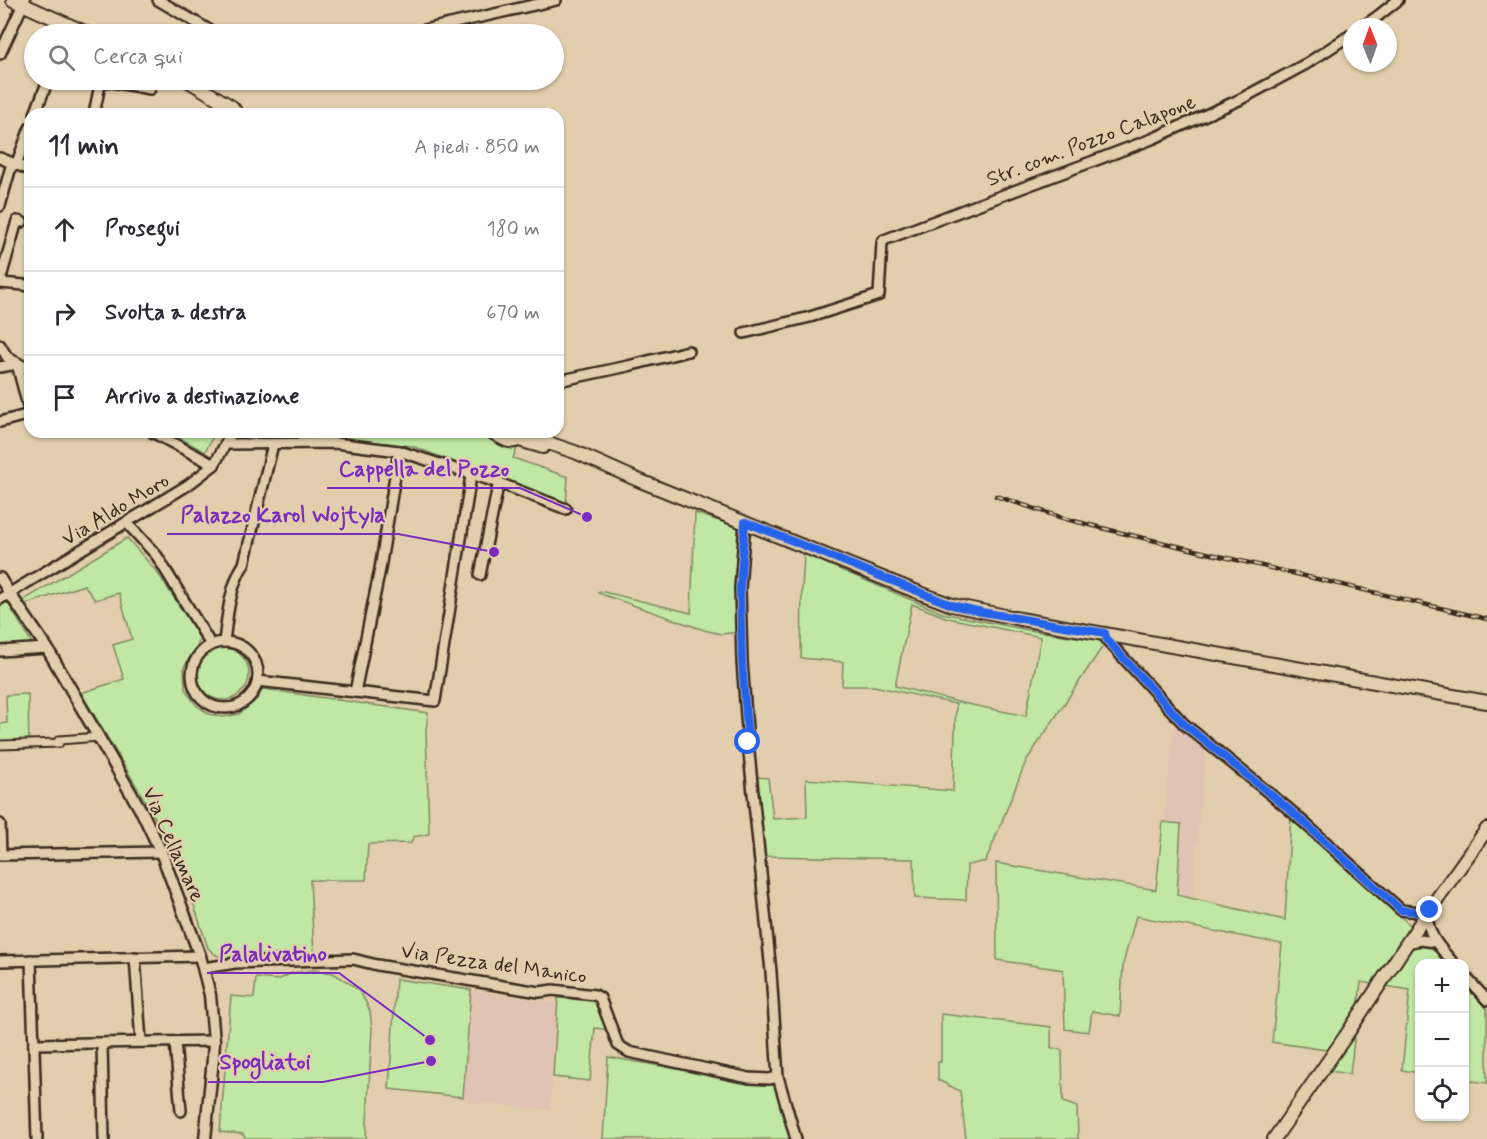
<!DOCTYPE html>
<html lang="it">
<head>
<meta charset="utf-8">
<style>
  :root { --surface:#fff; --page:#f2f2f3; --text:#2b2b33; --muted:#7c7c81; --line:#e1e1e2 }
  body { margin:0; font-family:Mynerve,sans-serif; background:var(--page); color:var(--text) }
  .controls { position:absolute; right:18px; bottom:18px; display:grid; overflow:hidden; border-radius:12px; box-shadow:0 2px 4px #0004 }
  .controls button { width:54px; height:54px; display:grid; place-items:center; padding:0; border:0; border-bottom:2px solid var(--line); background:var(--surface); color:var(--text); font:30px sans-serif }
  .compass { position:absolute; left:1343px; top:18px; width:54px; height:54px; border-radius:50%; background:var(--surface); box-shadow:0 2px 4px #0004; rotate:359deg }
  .stop { position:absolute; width:18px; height:18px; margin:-14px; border:4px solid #2563eb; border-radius:50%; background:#fff }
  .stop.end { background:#2563eb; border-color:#fff; box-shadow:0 2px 6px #0008 }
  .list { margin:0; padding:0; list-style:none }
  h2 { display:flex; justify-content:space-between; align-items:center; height:78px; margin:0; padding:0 24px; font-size:26px }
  h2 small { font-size:20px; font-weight:400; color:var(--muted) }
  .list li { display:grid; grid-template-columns:39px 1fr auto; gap:18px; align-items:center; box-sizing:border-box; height:84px; padding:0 24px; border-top:2px solid var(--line) }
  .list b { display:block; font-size:22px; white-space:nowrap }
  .list em { font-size:20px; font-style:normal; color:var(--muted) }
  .icon { flex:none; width:33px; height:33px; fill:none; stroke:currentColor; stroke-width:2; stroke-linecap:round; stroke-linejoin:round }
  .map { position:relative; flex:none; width:1487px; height:1139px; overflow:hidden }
  .search { position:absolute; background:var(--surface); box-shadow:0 2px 4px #0004; left:24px; top:24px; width:540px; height:66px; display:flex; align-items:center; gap:15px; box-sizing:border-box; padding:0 21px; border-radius:33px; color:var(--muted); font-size:22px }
  .panel { position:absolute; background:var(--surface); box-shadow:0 2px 4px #0004; left:24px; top:108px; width:540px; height:330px; border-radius:18px }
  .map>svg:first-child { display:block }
  .built { fill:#e0c3b2 }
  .green { fill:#c0e8a4; stroke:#7e8961; stroke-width:1.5; fill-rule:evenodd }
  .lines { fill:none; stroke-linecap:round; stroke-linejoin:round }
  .pedestrian-casing { stroke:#3b2a1e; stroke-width:11 }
  .minor-casing { stroke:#3b2a1e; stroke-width:14 }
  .tertiary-casing { stroke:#3b2a1e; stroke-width:15 }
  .secondary-casing { stroke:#3b2a1e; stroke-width:16 }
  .pedestrian { stroke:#e2ceac; stroke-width:7 }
  .minor { stroke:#e2ceac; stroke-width:9 }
  .tertiary { stroke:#e2ceac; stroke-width:10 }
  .secondary { stroke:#e2ceac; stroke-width:12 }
  .rail-casing { stroke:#3b2a1e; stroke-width:4.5 }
  .rail { stroke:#e2ceac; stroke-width:2; stroke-dasharray:7; stroke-linecap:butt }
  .route { stroke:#2563eb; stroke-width:8 }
  .labels { text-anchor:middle; stroke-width:4.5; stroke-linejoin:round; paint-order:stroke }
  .street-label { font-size:21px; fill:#3b2a1e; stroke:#e2ceac }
  .leader { fill:none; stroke:#7b2cbf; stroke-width:2 }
  .callout-dot { fill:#7b2cbf; stroke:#e2ceac; stroke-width:2 }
  .callout-label { font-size:22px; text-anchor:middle; font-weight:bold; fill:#7b2cbf; stroke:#e2ceac; stroke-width:4.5; stroke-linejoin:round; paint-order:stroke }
</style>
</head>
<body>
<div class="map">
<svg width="1487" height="1139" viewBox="0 0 1487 1139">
  <rect width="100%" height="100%" fill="#e2ceac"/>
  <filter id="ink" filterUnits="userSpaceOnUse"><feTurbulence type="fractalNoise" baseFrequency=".0167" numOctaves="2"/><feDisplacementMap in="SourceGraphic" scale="12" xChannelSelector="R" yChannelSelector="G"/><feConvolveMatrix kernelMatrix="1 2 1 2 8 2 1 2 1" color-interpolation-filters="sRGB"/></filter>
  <g filter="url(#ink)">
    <g class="built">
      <polygon points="1175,721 1206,751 1192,897 1176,895 1181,824 1163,822"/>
      <polygon points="471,990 558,1003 550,1110 475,1103 463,1097"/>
    </g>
    <g class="green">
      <polygon points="169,432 210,432 214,434 205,452"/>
      <polygon points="239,432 443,432 469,439 475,432 480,432 504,445 518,446 513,458 568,477 566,505 412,446 328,437 242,440 239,438"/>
      <polygon points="695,513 743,529 739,632 721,634 704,630 598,593 600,591 691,613"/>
      <polygon points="127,538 157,572 199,636 198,645 184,667 185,689 196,705 209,714 223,717 239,714 258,698 263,689 428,713 426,730 429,834 413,837 411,843 368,844 366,880 310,880 314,954 225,958 216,955 208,948 178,856 81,693 124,679 113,645 132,639 119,593 95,600 84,585 26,604 24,600"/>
      <path d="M804,554L942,613L1028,630L1097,640L1105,643L1026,761L986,861L967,865L966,900L915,898L914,859L765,856L757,777L768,778L773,819L807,817L806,779L953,791L956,704L874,686H842L843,662L801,658L802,589ZM912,604L948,618L1041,637L1026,716L962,703L895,686Z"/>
      <polygon points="6,602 8,603 32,643 29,645 0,646 0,605"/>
      <circle cx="223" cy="674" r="26"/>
      <polygon points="28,694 29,749 0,749 0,724 7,723 6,695"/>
      <polygon points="1291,815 1425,939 1447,963 1420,964 1419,1073 1402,1070 1410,990 1361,982 1350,1074 1330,1071 1333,1051 1272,1042 1282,944 1136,916 1123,964 1120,1016 1092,1011 1089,1032 1065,1029 1063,970 997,960 996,863 1156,890 1163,822 1181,824 1177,895 1285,920"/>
      <polygon points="313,970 333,973 348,982 361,993 370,1011 372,1029 366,1139 245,1139 243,1134 220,1132 231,996 254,998 256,978 278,980 292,973"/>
      <polygon points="396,979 471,990 463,1097 389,1089"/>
      <polygon points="1465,983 1487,1009 1487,1083 1465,1080"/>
      <polygon points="558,998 594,1001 601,1007 610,1030 595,1028 590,1081 553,1077"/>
      <polygon points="941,1014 1051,1027 1051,1048 1062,1050 1063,1102 1077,1107 1078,1139 966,1139 960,1091 938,1080 938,1062 941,1062"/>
      <polygon points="608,1057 672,1068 735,1082 778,1086 794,1139 603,1139"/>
    </g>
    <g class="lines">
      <g class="pedestrian-casing">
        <polyline id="pedestrian" points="0,745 59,743 59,740 99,737"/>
      </g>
      <g class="minor-casing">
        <g id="minor">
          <polyline points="158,0 216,34"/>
          <polyline points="1362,27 1378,16 1398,0"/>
          <polyline points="65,34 69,25"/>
          <path d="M370,34C385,33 400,35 415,32L556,0"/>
          <polyline points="0,54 25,0"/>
          <polyline points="35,114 48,80"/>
          <polyline points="94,114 101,80 150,89 152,80"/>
          <polyline points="0,158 30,170"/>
          <polyline points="16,165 30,128"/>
          <polyline points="0,206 12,163"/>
          <polyline points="0,281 17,221 22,222"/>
          <polyline points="0,283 25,285 30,287"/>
          <polyline points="744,333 810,317 879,295 882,243 884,240 1152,139 1239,100 1306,64 1352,34"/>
          <polyline points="0,345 7,357 30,370"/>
          <polyline points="0,367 17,364 30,414"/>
          <polyline points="558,381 628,366 688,351"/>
          <polyline points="0,422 30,414"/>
          <polyline points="152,432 214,465"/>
          <polyline points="226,444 335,443 399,451 499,483 566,509"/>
          <polyline points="126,522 157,556 211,645"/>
          <polyline points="745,522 740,588 742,661 748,743 771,972 778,1077 796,1139"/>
          <polyline points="480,575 499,481"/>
          <polyline points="0,578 10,594"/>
          <polyline points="0,599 188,485 214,465 232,432"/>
          <path d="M1105,633L1107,640L1184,724L1290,810L1401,910L1427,913C1428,937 1439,946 1454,964"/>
          <path d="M224,642C227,617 230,585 244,564L273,444"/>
          <circle cx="225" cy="675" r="33"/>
          <polyline points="0,651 47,648"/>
          <polyline points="258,681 435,701 471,476"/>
          <polyline points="355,692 380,569 399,451"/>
          <polyline points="0,824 1,855"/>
          <polyline points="0,855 161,852"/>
          <polyline points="1407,943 1420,940 1435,942"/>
          <polyline points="135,957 141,1042"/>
          <polyline points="31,960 37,1139"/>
          <polyline points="0,961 200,956"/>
          <polyline points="204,968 235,963 353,959 377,965 539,992 553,990 595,995 600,998 618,1045 629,1052 749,1078 769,1079 778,1077"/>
          <polyline points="1464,975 1487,1000"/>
          <polyline points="175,1042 181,1111"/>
          <polyline points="102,1043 104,1139"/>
          <polyline points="34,1044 214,1041"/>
        </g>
      </g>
      <g class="tertiary-casing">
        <polyline id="tertiary" points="10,594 47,648 143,814 161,852 200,956 210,995 214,1041 213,1059 205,1139"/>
      </g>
      <g class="secondary-casing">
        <g id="secondary">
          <polyline points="13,0 89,34"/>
          <polyline points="187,80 232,107 237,114"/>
          <path d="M492,432C503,439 514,448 524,434"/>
          <polyline points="530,432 542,441 575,452 638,480 920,593 952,605 1020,619 1487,702"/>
          <polyline points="519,440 543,447"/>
          <polyline points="1274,1139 1345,1037 1427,913 1487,829"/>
        </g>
      </g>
      <use href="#pedestrian" class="pedestrian"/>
      <use href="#minor" class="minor"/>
      <use href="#tertiary" class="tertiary"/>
      <use href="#secondary" class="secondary"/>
      <g class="rail-casing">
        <polyline id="rail" points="996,496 1066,519 1118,532 1487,619"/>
      </g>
      <use href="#rail" class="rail"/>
    </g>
  </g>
  <g class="lines" filter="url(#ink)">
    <polyline class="route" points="748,742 742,661 740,588 745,522 952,605 982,612 1105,633 1107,640 1184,724 1290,810 1401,910 1427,913 1430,910"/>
  </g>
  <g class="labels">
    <g class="street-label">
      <text transform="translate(1091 140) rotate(-21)" y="7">Str. com. Pozzo Calapone</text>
      <text transform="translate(115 509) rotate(-31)" y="7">Via Aldo Moro</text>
      <text transform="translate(174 844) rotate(66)" y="7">Via Cellamare</text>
      <text transform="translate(494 963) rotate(8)" y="7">Via Pezza del Manico</text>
    </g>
  </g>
  <path class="leader" d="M587 517L520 488H327M494 552L398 534H167M430 1040L339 973H207M431 1061L323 1082H208"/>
  <g class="callout-dot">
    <circle cx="587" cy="517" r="6"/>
    <circle cx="494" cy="552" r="6"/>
    <circle cx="430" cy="1040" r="6"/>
    <circle cx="431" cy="1061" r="6"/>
  </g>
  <g class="callout-label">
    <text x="424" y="476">Cappella del Pozzo</text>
    <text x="283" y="522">Palazzo Karol Wojtyla</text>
    <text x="273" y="961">Palalivatino</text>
    <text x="265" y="1069">Spogliatoi</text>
  </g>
</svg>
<div class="controls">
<button>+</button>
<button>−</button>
<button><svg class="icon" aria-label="locate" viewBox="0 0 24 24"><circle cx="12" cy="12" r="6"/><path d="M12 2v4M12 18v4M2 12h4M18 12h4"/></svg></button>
</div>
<svg class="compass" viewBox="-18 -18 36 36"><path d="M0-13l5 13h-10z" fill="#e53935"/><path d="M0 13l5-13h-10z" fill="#7c7c81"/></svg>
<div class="stop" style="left:748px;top:742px"></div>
<div class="stop end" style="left:1430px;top:910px"></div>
<div class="search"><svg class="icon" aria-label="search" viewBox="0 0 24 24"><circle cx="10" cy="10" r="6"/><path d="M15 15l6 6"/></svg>Cerca qui</div>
<section class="panel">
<h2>11 min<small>A piedi · 850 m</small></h2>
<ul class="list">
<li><svg class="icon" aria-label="ahead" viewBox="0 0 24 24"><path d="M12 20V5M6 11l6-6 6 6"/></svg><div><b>Prosegui</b></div><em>180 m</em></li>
<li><svg class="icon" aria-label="right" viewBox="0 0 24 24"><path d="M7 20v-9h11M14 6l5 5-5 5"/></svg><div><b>Svolta a destra</b></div><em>670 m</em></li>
<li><svg class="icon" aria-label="arrive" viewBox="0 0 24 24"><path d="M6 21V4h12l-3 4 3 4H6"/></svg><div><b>Arrivo a destinazione</b></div></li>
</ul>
</section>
</div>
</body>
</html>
